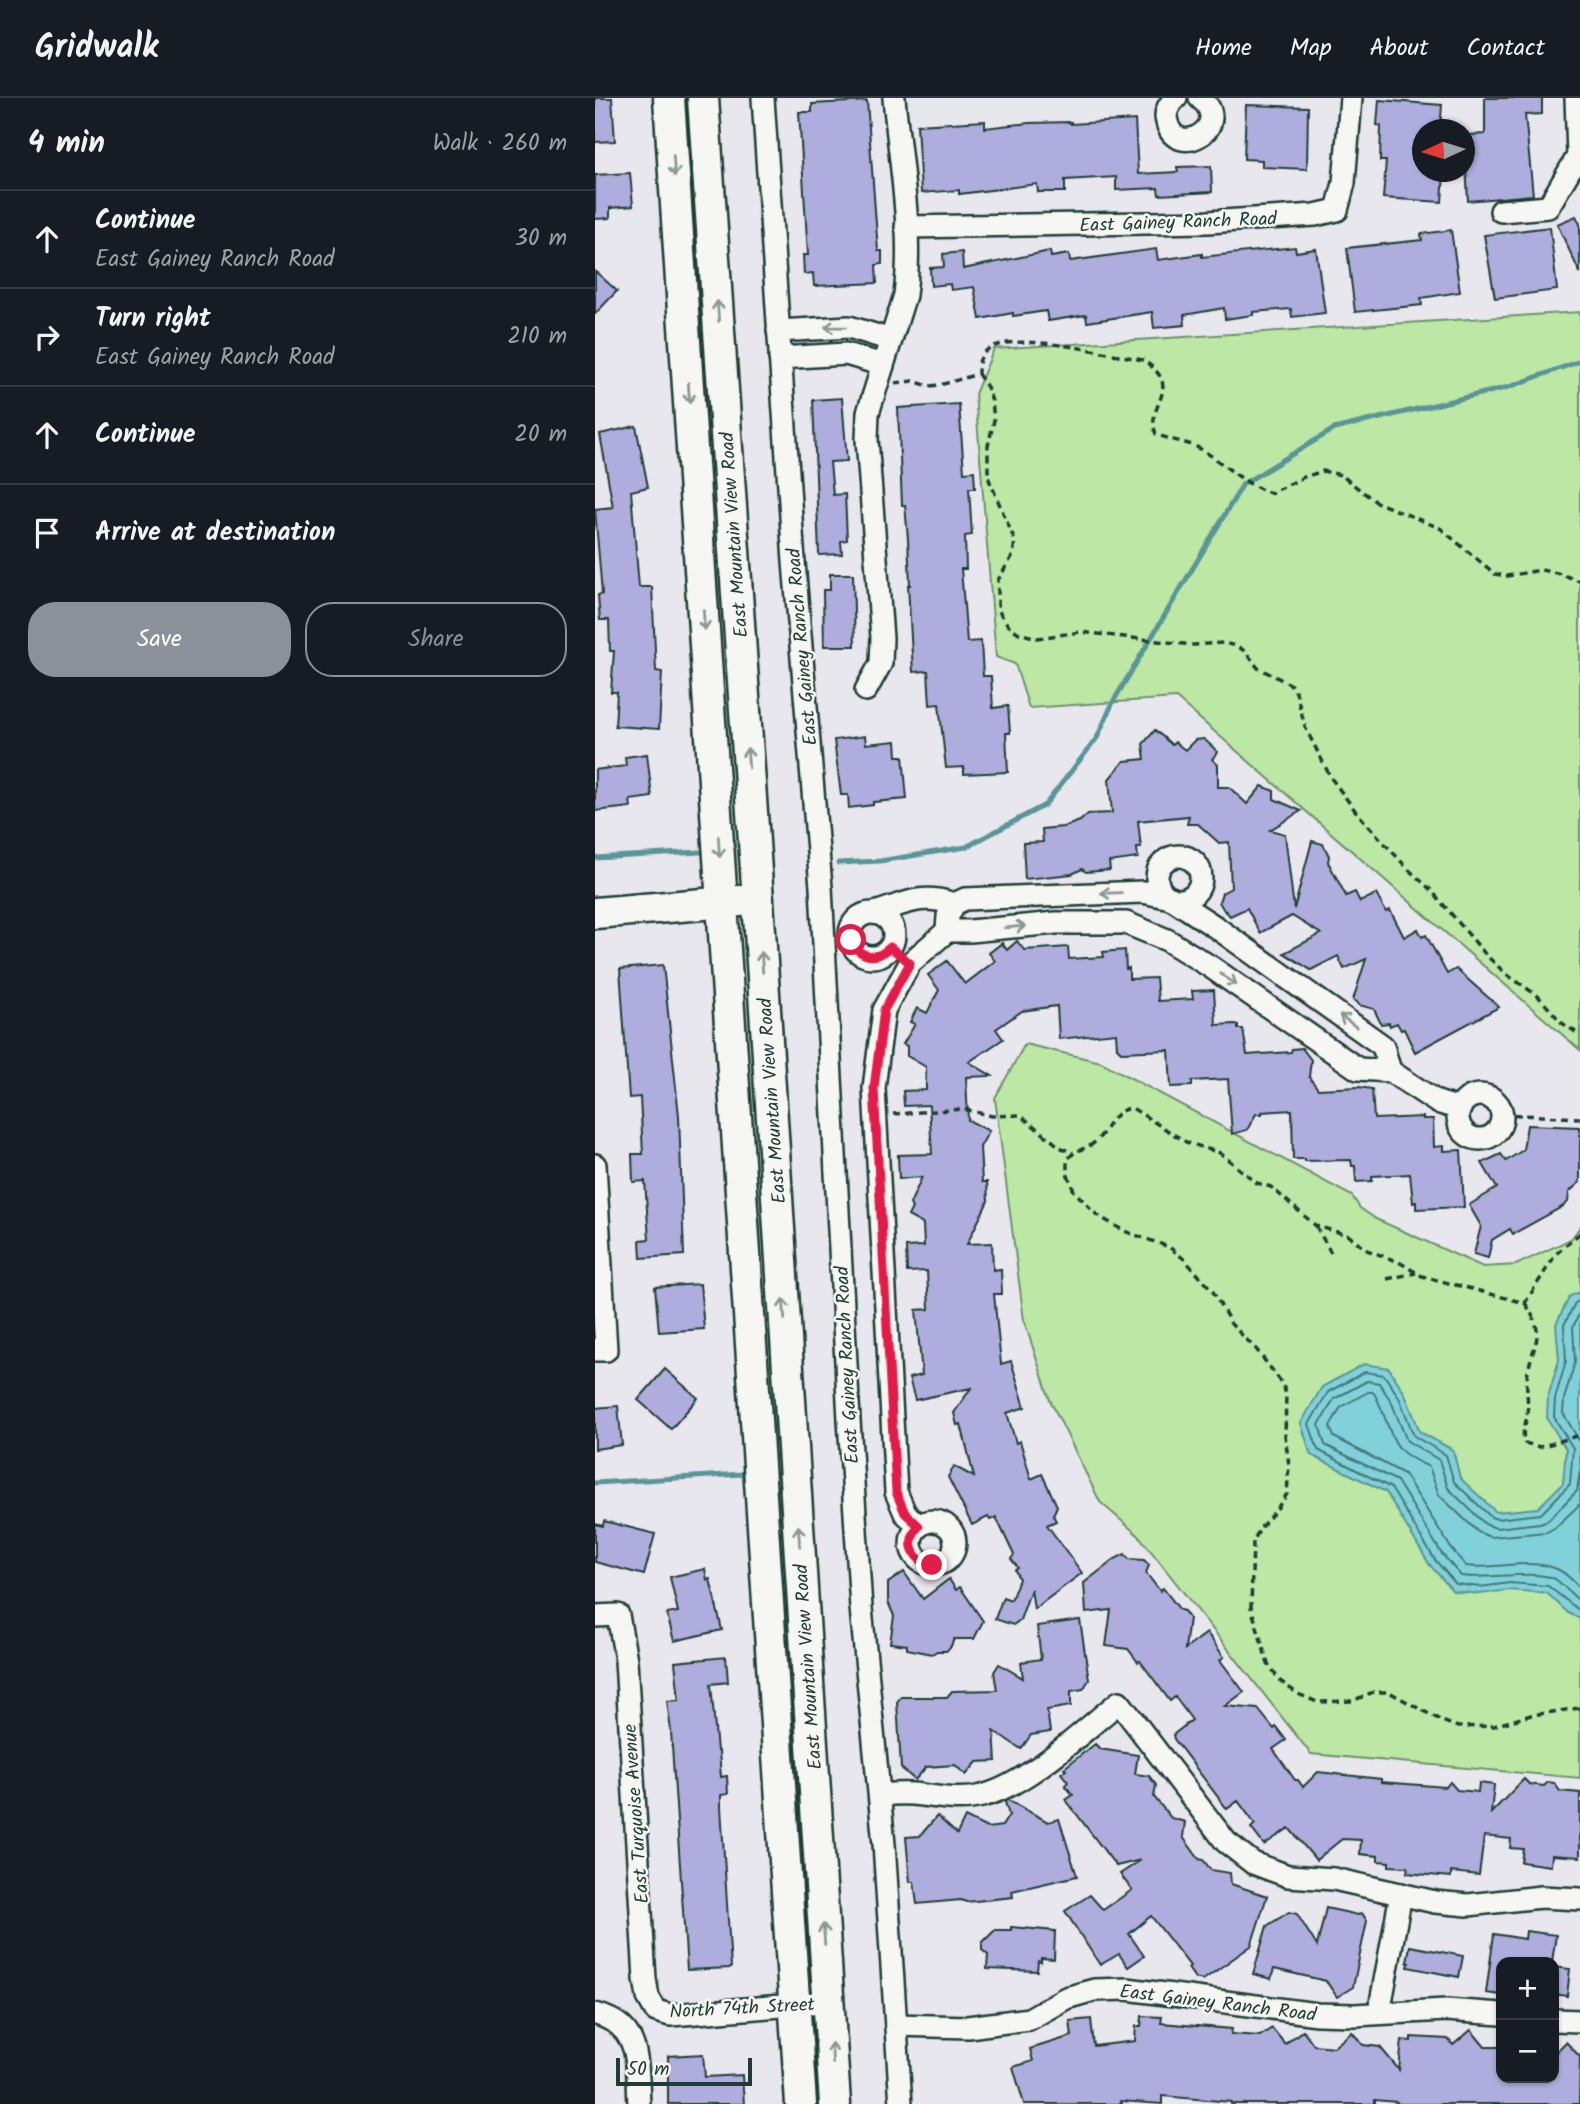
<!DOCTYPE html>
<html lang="en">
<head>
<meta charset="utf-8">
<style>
  :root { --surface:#171b24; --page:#20242c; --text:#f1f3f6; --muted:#9ea1a6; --line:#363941; --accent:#8c9099 }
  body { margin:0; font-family:Kalam,sans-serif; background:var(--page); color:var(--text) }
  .controls { position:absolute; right:21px; bottom:21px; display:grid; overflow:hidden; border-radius:14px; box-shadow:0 2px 5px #0004 }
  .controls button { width:63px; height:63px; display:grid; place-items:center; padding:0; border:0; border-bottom:2px solid var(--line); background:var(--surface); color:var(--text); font:35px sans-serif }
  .compass { position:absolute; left:817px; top:21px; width:63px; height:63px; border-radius:50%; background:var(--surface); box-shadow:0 2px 5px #0004; rotate:266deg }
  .scale { position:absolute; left:21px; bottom:18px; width:136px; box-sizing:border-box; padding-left:7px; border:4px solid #1f3d34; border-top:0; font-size:19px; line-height:24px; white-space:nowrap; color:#1f3d34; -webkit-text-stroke:5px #f6f6f2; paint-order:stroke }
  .stop { position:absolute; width:21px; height:21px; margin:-16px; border:5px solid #e11d48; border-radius:50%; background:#fff }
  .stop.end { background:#e11d48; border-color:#fff; box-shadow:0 2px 7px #0008 }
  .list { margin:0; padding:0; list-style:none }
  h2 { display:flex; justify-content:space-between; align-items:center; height:91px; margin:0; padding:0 28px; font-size:30px }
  h2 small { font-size:23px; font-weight:400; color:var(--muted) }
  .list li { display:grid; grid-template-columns:46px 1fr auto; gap:21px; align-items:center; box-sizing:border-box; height:98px; padding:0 28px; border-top:2px solid var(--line) }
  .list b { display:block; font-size:26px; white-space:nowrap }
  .list p { margin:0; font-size:23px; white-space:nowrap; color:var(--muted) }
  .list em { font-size:23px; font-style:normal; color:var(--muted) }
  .actions { display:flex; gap:14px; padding:21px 28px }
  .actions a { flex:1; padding:16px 0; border:2px solid var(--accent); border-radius:28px; text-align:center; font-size:24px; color:var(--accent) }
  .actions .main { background:var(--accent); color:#fff }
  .icon { flex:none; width:38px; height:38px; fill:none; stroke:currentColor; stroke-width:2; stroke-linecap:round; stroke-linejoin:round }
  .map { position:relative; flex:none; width:985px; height:2006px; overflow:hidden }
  header { display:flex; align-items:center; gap:42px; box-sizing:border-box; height:98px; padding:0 35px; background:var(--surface); border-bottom:2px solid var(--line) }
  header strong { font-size:33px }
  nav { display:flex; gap:38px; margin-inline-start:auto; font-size:24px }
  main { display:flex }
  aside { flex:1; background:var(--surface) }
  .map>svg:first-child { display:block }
  .green { fill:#bce7a4; stroke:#6e926c; stroke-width:2 }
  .water { fill:#81d1db; stroke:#5a9698; stroke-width:2 }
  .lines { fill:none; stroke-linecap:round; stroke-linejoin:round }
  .shore { stroke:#467877; stroke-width:2 }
  .stream { stroke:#5a9698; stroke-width:5 }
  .building { fill:#afadde; stroke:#1f3d34; stroke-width:2 }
  .street-casing { stroke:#1f3d34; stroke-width:26 }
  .secondary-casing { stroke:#1f3d34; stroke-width:35 }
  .path { stroke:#1f3d34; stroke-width:3.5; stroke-dasharray:7 5; stroke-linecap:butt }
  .street { stroke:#f6f6f2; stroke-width:21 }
  .secondary { stroke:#f6f6f2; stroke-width:30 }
  .oneway { stroke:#8a9a93 }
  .route { stroke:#e11d48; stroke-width:9 }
  .labels { text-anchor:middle; stroke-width:5; stroke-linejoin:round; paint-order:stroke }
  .street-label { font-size:19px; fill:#1f3d34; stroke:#f6f6f2 }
</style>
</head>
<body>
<header>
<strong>Gridwalk</strong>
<nav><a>Home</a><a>Map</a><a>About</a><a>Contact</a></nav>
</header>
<main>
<aside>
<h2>4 min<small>Walk · 260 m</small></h2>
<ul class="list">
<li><svg class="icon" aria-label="ahead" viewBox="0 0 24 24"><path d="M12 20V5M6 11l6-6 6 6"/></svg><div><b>Continue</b><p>East Gainey Ranch Road</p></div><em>30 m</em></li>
<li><svg class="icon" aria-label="right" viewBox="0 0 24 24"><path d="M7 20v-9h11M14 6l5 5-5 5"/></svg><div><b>Turn right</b><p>East Gainey Ranch Road</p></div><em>210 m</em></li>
<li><svg class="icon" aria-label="ahead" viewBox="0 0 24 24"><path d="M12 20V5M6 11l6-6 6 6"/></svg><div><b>Continue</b></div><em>20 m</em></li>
<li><svg class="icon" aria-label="arrive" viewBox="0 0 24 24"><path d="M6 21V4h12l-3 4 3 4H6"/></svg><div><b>Arrive at destination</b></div></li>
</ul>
<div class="actions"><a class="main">Save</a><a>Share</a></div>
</aside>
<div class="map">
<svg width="985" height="2006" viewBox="0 0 985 2006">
  <rect width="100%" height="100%" fill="#e8e7ee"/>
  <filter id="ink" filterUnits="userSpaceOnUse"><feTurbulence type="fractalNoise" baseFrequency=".0143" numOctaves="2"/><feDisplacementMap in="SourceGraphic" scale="14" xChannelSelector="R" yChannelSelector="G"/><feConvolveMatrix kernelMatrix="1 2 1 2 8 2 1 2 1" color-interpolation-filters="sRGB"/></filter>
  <g filter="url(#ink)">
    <g class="green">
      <polygon points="985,214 985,952 581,600 434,610 420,566 401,559 380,296 399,251"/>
      <polygon points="430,946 506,964 757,1098 765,1110 781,1121 888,1169 921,1167 976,1141 985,1129 985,1680 716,1656 544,1438 505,1404 455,1302 429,1222 400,1000"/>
    </g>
    <polygon class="water" points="985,1194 985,1521 973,1515 952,1495 914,1492 885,1496 858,1493 834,1466 791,1394 716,1357 706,1325 727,1289 769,1266 794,1270 810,1296 825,1334 858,1352 865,1380 901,1414 943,1410 968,1385 971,1351 952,1320 953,1299 964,1262 961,1226 975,1198"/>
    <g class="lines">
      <g class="shore">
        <polyline points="985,1202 980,1205 969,1227 971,1263 960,1301 959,1319 978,1350 975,1386 946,1416 902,1421 896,1419 859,1384 851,1357 819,1338 804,1299 789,1277 770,1274 733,1294 714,1326 723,1352 796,1390 840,1462 861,1486 885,1489 915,1485 953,1488 985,1513"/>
        <polyline points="985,1214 978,1229 980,1264 969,1301 968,1315 985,1344"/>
        <path d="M985,1372L982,1393L953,1422L945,1425L901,1430L890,1426L853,1390L844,1362L812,1343L796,1303L784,1285L772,1283L739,1301L724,1327L730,1347L802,1383L847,1456L866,1478C890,1482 940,1471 960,1481C969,1487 976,1497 985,1503"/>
        <path d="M985,1406L961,1429L952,1434L895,1439L883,1434L844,1397L834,1369C825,1364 812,1360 805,1351C792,1336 790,1311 778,1294H773L746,1309L735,1328L739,1339L809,1376L856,1450L871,1468C898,1472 939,1459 964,1472C972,1476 979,1484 985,1490"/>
      </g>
      <g class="stream">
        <polyline points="0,760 105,754"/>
        <polyline points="243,765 285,763 371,749 450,707 502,640 518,604 648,386 739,331 914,289 985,263"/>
        <polyline points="0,1385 148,1376"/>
      </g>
    </g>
    <g class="building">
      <polygon points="0,0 17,0 20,43 0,44"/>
      <polygon points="890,0 947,0 947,16 930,17 938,97 873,103 870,48 876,47 875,37 890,36"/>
      <polygon points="784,2 847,7 845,32 828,32 828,74 849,74 847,104 788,100 791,63 785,63 786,28 782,27"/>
      <polygon points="272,3 283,153 287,153 287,166 281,167 282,185 219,188 218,175 209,176 208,157 213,157 204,14 217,14 217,6"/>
      <polygon points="651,7 713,9 712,71 667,69 667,62 649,61"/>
      <polygon points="540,22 543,76 583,74 582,69 616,68 617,94 564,97 563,90 521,92 521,79 470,82 470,94 443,94 442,86 364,96 364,92 326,95 322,27 390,23 390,30 434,25 476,24 476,26"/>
      <polygon points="35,75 38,108 15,110 15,120 0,121 0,77"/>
      <polygon points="981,118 985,126 985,175 962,126"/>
      <polygon points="955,129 962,192 900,200 889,137"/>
      <polygon points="856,132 865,194 826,200 827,207 760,214 752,150 827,142 826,136"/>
      <polygon points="700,149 701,154 721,151 730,215 697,219 696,211 658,214 658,217 630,221 629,210 589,217 590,227 559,230 557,214 492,224 491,217 453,223 451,213 418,218 418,215 385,221 379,189 356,192 355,186 336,188 335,170 349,169 348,156 367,154 368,171 455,153 456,159 474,156 475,163 561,151 563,162 607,156 607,159"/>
      <polygon points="0,173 22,193 0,216"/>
      <polygon points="247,300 252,363 235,364 238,397 250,396 252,442 246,443 247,456 224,457 218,302"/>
      <polygon points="364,306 369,374 379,373 380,390 374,390 377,437 370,438 371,471 366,471 372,544 386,543 388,578 396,578 398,610 413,608 415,635 411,635 413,674 369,676 369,669 351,670 344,606 335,607 333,573 318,574 313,487 315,487 313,441 310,407 307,407 303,310"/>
      <polygon points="41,328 53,389 36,393 44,489 57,489 61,573 67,574 64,631 20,628 22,594 16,594 19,553 15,553 14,522 5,522 3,497 7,496 0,411 18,409 5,336"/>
      <polygon points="235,476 258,476 260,548 229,548 228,492 235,492"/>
      <polygon points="560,632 577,647 580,644 590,652 600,642 609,641 623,654 617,661 623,667 623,689 634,689 652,706 667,688 679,693 679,701 706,713 675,732 690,736 699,811 717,743 728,746 734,758 733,764 751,798 760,794 765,804 781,796 791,814 795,812 809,839 823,831 827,839 831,837 852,876 861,871 904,909 820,954 809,931 806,932 802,925 795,928 794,925 786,926 779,911 764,907 762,904 758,902 771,861 749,871 743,858 716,872 689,855 726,836 697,818 665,835 652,810 635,818 631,813 630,814 624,804 627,795 636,790 634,744 624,745 603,726 592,726 594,718 543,723 546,750 542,750 543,760 514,764 515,772 491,774 487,771 477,776 430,781 428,745 448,744 447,731 468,729 485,723 493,716 517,715 514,681 529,663 550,661 548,646"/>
      <polygon points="270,638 271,646 301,643 302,658 308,658 312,701 278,704 278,707 254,710 253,697 246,697 239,642"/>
      <polygon points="52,656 57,699 35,702 36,709 0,713 0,672 31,668 30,659"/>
      <polygon points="422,843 429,852 473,849 474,861 509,859 508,854 530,852 531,871 534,870 534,881 561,880 563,903 598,901 597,893 619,892 621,927 640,926 643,927 643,931 648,931 652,957 696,954 697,951 707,950 716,962 714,979 723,991 764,989 777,991 779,1021 828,1019 828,1021 838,1021 839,1049 849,1048 849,1053 866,1052 869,1109 821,1111 821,1104 818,1105 815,1076 777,1078 777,1083 761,1084 760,1068 757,1068 756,1062 710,1063 710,1061 698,1061 697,1012 667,1014 667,1016 661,1016 652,1032 637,1036 633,981 597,983 597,988 576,989 574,952 526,954 522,950 521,935 464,941 462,908 427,913 401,931 408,941 374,964 397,978 371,979 373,1022 394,1033 385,1049 387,1084 392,1084 393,1103 372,1146 397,1145 398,1172 406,1171 407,1196 399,1196 406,1266 416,1263 430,1309 412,1315 421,1345 425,1343 436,1381 447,1376 462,1408 458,1417 461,1423 452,1427 487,1475 439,1511 436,1491 425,1522 418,1527 400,1521 408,1499 416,1502 424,1481 420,1472 423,1470 416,1461 419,1457 401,1419 395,1422 393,1419 377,1427 353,1379 359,1368 379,1379 366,1326 362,1327 359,1315 376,1290 320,1302 314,1280 327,1277 321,1212 334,1211 332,1173 312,1174 311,1149 329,1148 328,1126 313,1118 317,1110 315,1106 327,1079 304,1081 303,1057 337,1056 334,1007 309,1008 308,993 331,992 331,969 312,958 312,948 308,946 320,926 315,924 322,910 332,915 344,892 333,877 352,863 370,886 400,863 394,855 407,845 412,852"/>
      <polygon points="68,867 84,1018 89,1157 46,1160 45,1142 54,1141 50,1083 38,1084 37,1056 48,1056 45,999 34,1000 25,871"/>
      <polygon points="932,1027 985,1029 985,1084 974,1094 973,1104 967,1109 918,1136 915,1131 897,1142 893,1160 879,1156 886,1128 874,1107 902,1090 887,1065 906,1056 911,1063 928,1052"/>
      <polygon points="105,1186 109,1231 64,1234 60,1189"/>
      <polygon points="70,1271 103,1300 76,1331 43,1302"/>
      <polygon points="23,1308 27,1347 0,1351 0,1310"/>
      <polygon points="9,1423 60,1436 49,1477 0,1464 0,1426 8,1428"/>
      <polygon points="530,1456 534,1461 549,1462 554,1467 551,1475 565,1493 568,1490 585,1512 589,1513 594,1520 590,1551 612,1535 629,1559 625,1562 649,1594 630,1608 663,1611 679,1631 681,1629 691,1642 678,1651 700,1682 703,1682 708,1689 723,1674 786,1681 786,1684 851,1689 855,1684 862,1692 883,1694 884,1685 899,1687 896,1715 929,1681 934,1686 949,1688 953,1684 959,1685 965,1693 985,1695 985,1759 957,1757 956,1768 926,1764 928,1751 915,1750 916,1741 889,1738 884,1777 856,1774 856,1779 812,1775 813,1769 794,1768 794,1764 783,1763 783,1758 765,1756 766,1742 747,1741 721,1762 694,1730 669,1747 656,1730 660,1726 643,1703 632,1711 579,1641 578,1637 597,1622 580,1599 575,1603 545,1563 543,1564 533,1551 511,1548 516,1512 491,1515 489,1485 520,1461"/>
      <polygon points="110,1471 112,1482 115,1481 127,1532 79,1543 72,1516 83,1514 75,1479"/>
      <polygon points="309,1474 328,1501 354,1481 361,1492 365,1489 388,1523 379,1541 359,1541 355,1550 351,1553 342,1553 337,1556 312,1551 312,1547 295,1545 299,1518 293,1504 293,1485"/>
      <polygon points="485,1522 494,1582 488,1591 476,1593 476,1608 452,1612 455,1634 436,1637 426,1651 399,1633 401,1663 382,1664 371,1677 360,1667 331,1669 320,1682 306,1670 302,1604 306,1599 352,1599 357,1593 402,1592 399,1574 404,1566 428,1580 426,1564 446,1561 442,1528"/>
      <polygon points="131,1559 133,1584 116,1586 122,1653 124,1653 126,1679 132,1678 133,1696 126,1697 126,1709 136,1870 92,1872 76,1633 72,1603 84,1602 80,1564"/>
      <polygon points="500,1646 505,1651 543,1657 540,1676 554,1678 561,1687 559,1699 576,1720 590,1724 588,1739 604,1761 608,1762 616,1772 635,1775 636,1786 672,1798 656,1848 608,1882 600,1880 593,1870 595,1868 556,1818 534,1836 549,1858 533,1869 524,1856 505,1867 470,1813 495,1797 508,1812 537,1792 525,1776 546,1762 521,1768 471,1702 478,1697 470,1687 473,1684 466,1675 471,1672 469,1670"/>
      <polygon points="413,1702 453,1724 464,1721 482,1778 417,1793 418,1799 371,1804 366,1802 322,1806 319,1784 315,1784 311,1739 325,1738 342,1718 362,1736 370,1719 392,1730 407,1728 414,1717 410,1704"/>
      <polygon points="731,1810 763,1817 767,1815 772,1823 758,1889 742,1899 731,1883 679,1871 676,1881 658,1876 672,1828 694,1814 702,1816 722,1848"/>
      <polygon points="416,1829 460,1833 459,1861 446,1860 446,1864 443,1863 442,1873 392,1871 393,1857 387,1852 387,1845 400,1832 416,1832"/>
      <polygon points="931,1833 961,1837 957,1864 906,1864 906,1897 891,1895 899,1836 930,1841"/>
      <polygon points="815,1848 868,1858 864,1879 813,1869 814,1865 812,1864"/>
      <polygon points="959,1869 975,1871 972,1898 959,1896"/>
      <polygon points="547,1918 567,1919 566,1925 637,1931 636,1936 665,1938 677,1930 690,1946 708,1932 719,1947 739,1949 757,1934 768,1947 785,1949 804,1972 807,1942 816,1943 816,1939 853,1941 858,1947 876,1932 890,1949 905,1949 906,1980 959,1980 959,1956 971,1944 985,1959 984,2006 803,2006 802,2004 780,2002 780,2006 636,2006 636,2004 567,1998 567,2006 526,2003 527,2006 429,2006 418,1969 438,1963 435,1951 477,1938 475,1923 496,1921 499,1948 540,1943 541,1928 546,1928"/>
      <polygon points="108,1956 110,1979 147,1977 149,2006 73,2006 73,1958"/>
    </g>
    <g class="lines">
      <g class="street-casing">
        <g id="street">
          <polyline points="168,0 199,464 226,789 254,1322 266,1510 289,1746 306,2006"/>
          <path d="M581,0C574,6 569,14 572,24C581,63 640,28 605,0"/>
          <polyline points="981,0 983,58"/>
          <polyline points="906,113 953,109 983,58 985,58"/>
          <polyline points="311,129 613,124 720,117 742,112 749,85 756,0"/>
          <polyline points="183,233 254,229 296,242"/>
          <polyline points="185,260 251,256 288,267"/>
          <path d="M271,592L286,565L287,540L272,341L273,315L310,197C318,133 305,64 299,0"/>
          <circle cx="584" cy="780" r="22"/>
          <path d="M280,815C311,805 327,795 359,806"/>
          <circle cx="277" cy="837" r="22"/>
          <polyline points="352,833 353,818 359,806 370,801 548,794 576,800 622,830 788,948 795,973"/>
          <circle cx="885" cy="1019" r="22"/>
          <polyline points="0,1067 11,1252 0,1252"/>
          <circle cx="338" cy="1445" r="22"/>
          <polyline points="324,1428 310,1415 301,1394 279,990 289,912 315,865 352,833 375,833 461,825 531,825 572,842 616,869 763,971 795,973 842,1004 865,1011"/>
          <polyline points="0,1518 23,1517 31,1562 50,1881 53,1899 61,1913 75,1917 89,1916 234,1904"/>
          <path d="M285,1697C295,1696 306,1695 317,1696C341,1698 363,1704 387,1698C432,1687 487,1634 524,1604L631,1744L658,1765L693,1778L739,1781L840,1804L873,1807L946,1799L985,1801"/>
          <polyline points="784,1915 806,1796"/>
          <path d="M0,1916C6,1917 10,1919 16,1922C47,1937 42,1976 44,2006"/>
          <polyline points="959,1922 985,1923"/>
          <polyline points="301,1927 373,1929 434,1921 471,1900 499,1892 532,1891 722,1916 759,1917 851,1912 906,1916"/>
        </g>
      </g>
      <g class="secondary-casing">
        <g id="secondary">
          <polyline points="74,0 206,2006"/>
          <polyline points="108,0 163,802 240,2006"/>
          <polyline points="0,815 145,803"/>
        </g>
      </g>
      <g class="path">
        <polyline points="383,276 392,289 397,303 399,322 393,348 393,379 420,443 418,457 403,482 403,512 413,527 424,535 442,540 486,534 598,547 628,545 642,548 651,554 663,570 695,586 701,594 710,629 736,680 762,715 813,771 836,792 891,857 911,876 943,898 967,925 985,937"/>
        <path d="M300,285L318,283L334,288L345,287L383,276C383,266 384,259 392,252C418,232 515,256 548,262C591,291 549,306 561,336C576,343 596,344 609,353C632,368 650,387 676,395L709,379L728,373L746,377L781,404L845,430L900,476L912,478L946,472L962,475L985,483"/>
        <polyline points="298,1016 369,1011 397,1018 425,1017 465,1049 478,1055"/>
        <polyline points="907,1016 985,1020"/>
        <polyline points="721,1128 736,1155"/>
        <path d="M985,1135L961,1156L930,1205L827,1178L804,1164L772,1152L753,1137L721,1128L676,1089L662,1085L625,1055L591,1044L537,1010C516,1011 513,1036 496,1047C485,1053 481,1051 472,1062V1075L479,1093L502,1117L529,1133L574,1149L589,1161L617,1192L636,1226L661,1251L687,1285L691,1296L690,1338L694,1367L692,1396L681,1412L665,1430L658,1444L656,1509L673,1566L685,1583L703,1596L722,1604L757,1603L778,1594H794L847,1623L863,1629L899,1628L936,1617L985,1610"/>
        <polyline points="792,1181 821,1175"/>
        <path d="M930,1205C951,1237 940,1240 933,1273C930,1288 934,1304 932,1318C930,1329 926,1335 930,1345L945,1349L985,1337"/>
      </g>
      <use href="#street" class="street"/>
      <use href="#secondary" class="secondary"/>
    </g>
    <defs><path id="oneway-shaft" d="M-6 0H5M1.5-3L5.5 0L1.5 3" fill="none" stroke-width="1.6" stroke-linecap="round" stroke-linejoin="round" transform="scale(1.75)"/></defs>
    <g class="oneway">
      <use href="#oneway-shaft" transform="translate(79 68) rotate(86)"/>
      <use href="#oneway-shaft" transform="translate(123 213) rotate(-94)"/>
      <use href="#oneway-shaft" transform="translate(240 229) rotate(-179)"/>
      <use href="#oneway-shaft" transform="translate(94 295) rotate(86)"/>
      <use href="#oneway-shaft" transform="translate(109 522) rotate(86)"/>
      <use href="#oneway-shaft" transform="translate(153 660) rotate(-94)"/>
      <use href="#oneway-shaft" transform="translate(124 749) rotate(86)"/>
      <use href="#oneway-shaft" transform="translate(516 795) rotate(178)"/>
      <use href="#oneway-shaft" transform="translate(420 829) rotate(-5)"/>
      <use href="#oneway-shaft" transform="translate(167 864) rotate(-94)"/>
      <use href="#oneway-shaft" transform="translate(633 881) rotate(34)"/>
      <use href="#oneway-shaft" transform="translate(753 923) rotate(-144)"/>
      <use href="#oneway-shaft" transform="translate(189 1211) rotate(-94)"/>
      <use href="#oneway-shaft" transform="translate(204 1438) rotate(-94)"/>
      <use href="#oneway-shaft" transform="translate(229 1836) rotate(-94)"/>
      <use href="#oneway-shaft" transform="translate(237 1955) rotate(-94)"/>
    </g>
  </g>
  <g class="lines" filter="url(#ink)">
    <path class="route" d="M256,842C264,860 282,863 295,849L315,865L289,912L279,990L301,1394L310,1415L324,1428C310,1444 317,1462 337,1467"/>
  </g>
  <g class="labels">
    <g class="street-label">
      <text transform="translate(583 123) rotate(-2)" y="7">East Gainey Ranch Road</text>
      <text transform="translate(138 437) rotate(-94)" y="7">East Mountain View Road</text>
      <text transform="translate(206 549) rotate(-95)" y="7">East Gainey Ranch Road</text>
      <text transform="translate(176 1003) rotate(-94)" y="7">East Mountain View Road</text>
      <text transform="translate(251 1267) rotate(-93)" y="7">East Gainey Ranch Road</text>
      <text transform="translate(212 1569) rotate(-94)" y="7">East Mountain View Road</text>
      <text transform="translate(40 1716) rotate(-94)" y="7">East Turquoise Avenue</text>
      <text transform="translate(623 1904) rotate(7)" y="7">East Gainey Ranch Road</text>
      <text transform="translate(147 1909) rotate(-3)" y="7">North 74th Street</text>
    </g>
  </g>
</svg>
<div class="controls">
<button>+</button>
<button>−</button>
</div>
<svg class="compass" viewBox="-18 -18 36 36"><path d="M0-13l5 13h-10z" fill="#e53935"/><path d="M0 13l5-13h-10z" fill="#9ea1a6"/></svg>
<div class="scale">50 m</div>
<div class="stop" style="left:256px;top:842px"></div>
<div class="stop end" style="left:337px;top:1467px"></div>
</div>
</main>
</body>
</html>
